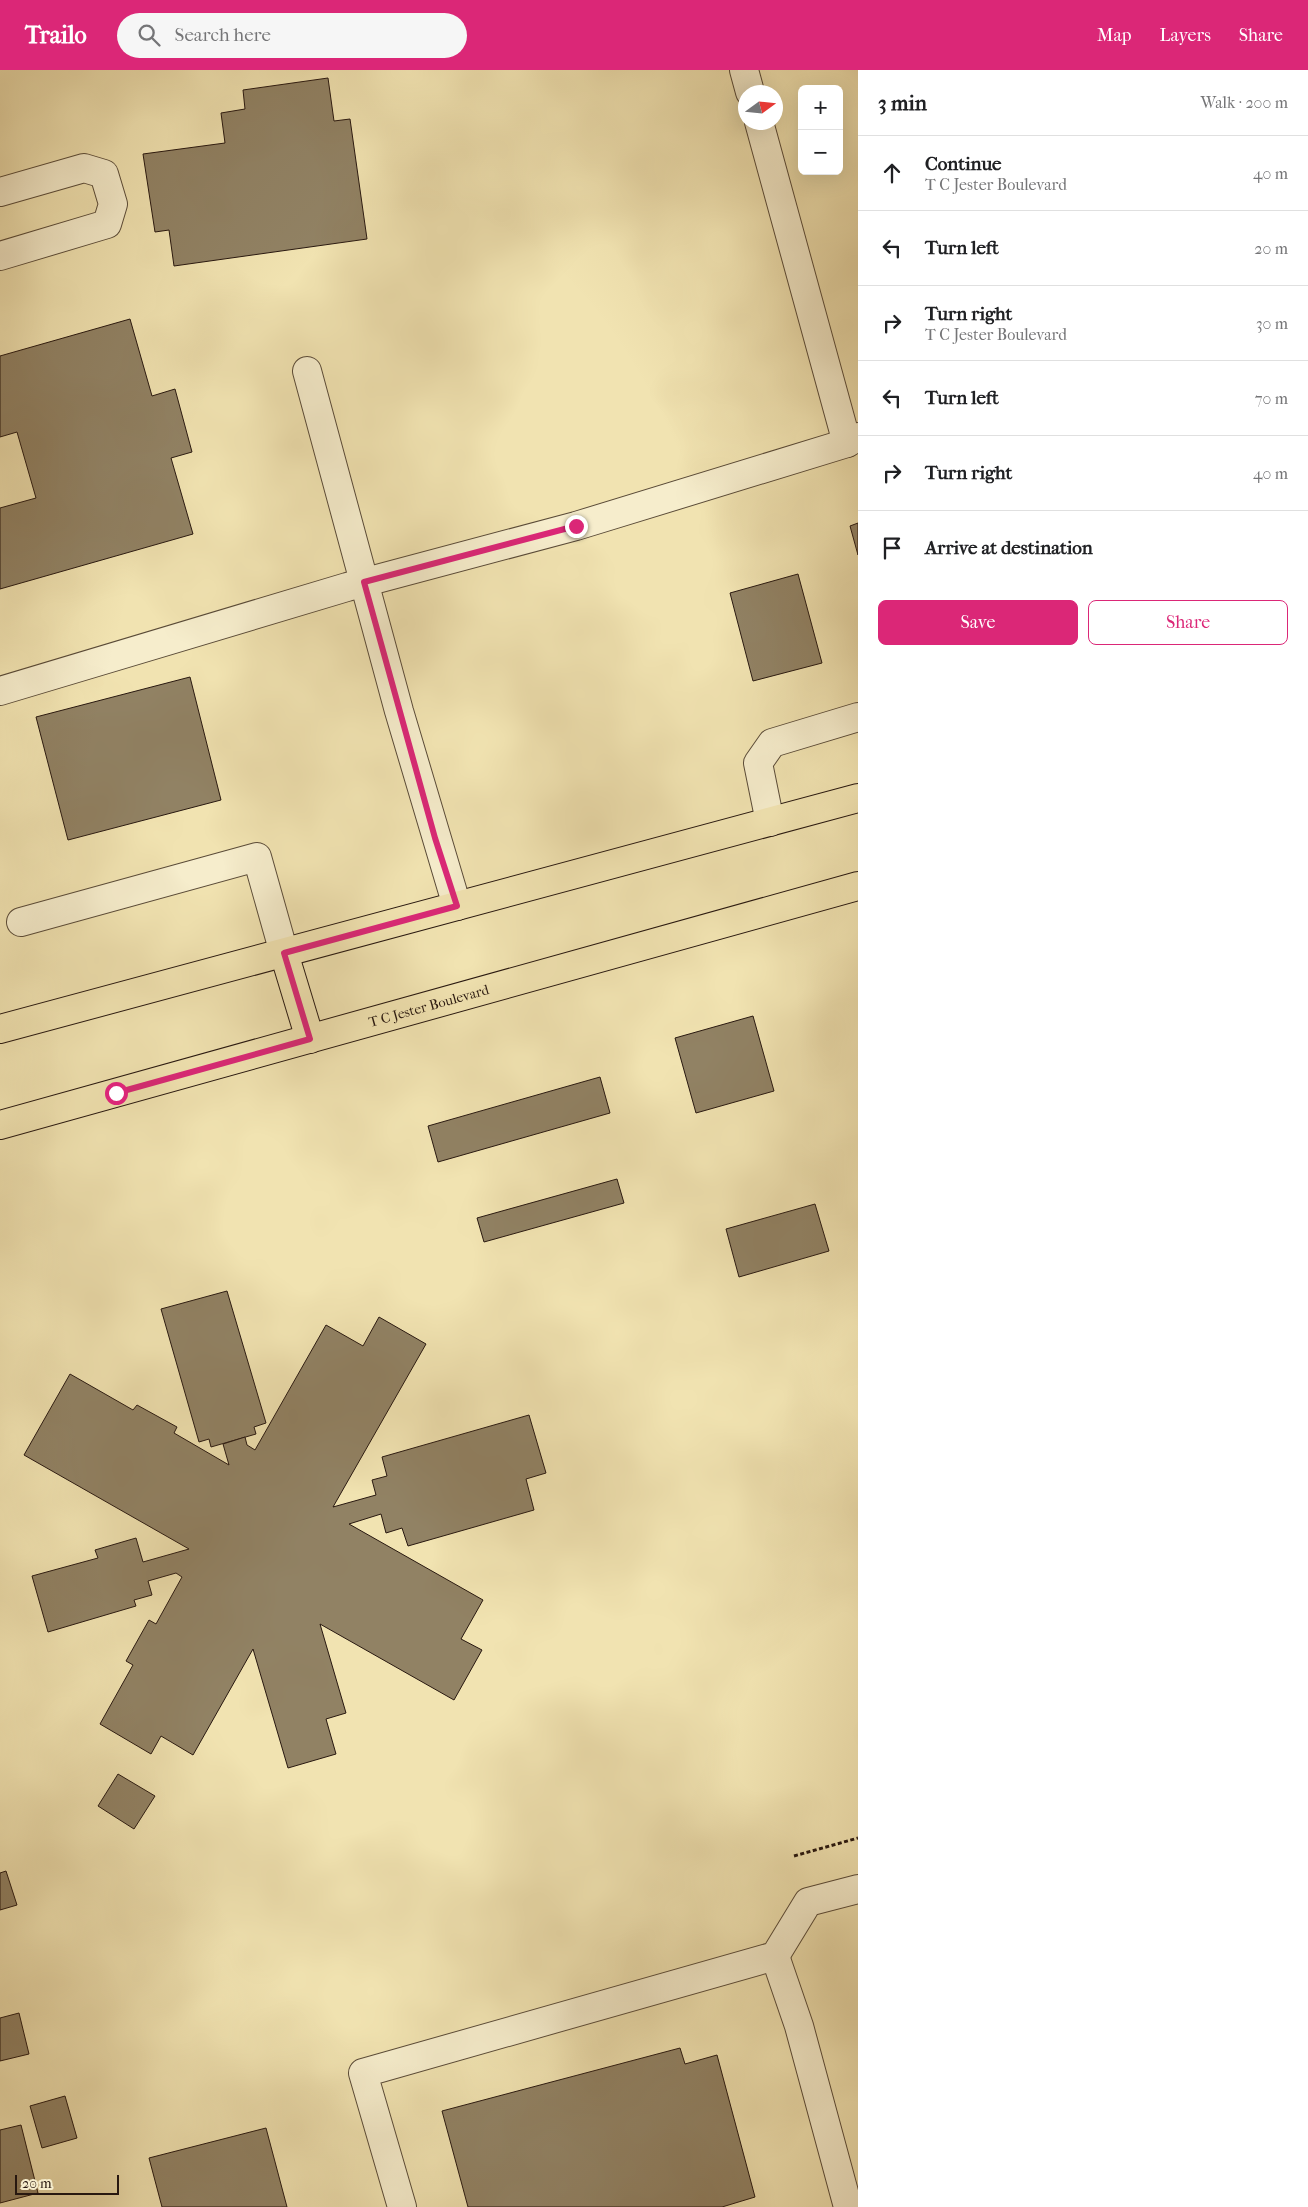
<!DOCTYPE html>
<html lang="en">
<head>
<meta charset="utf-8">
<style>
  :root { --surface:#fff; --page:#f6f6f6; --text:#202124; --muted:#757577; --line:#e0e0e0; --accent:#db2777 }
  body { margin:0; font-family:"IM FELL French Canon",serif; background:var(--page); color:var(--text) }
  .controls { position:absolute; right:15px; top:15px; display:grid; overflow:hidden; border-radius:8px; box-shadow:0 5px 20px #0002 }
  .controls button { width:45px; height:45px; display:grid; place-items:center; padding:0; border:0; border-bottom:1px solid var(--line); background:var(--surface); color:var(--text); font:25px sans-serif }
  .compass { position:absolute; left:738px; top:15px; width:45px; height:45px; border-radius:50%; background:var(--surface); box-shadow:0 5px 20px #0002; rotate:75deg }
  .scale { position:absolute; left:15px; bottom:12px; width:104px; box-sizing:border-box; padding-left:5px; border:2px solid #281810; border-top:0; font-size:14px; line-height:18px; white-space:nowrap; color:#281810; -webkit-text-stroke:4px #f6edcc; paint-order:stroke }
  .stop { position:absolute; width:15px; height:15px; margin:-11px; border:4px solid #db2777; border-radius:50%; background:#fff }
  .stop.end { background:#db2777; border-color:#fff; box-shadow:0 1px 5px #0008 }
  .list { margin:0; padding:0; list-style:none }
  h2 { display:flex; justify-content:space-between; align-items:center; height:65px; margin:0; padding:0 20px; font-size:21px }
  h2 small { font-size:16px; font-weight:400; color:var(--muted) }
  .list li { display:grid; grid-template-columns:32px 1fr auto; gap:15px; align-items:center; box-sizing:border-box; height:75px; padding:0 20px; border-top:1px solid var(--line) }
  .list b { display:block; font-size:19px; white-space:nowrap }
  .list p { margin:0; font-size:16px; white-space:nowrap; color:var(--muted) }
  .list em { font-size:16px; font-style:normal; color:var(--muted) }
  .actions { display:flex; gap:10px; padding:15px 20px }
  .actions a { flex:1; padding:11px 0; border:1px solid var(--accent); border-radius:8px; text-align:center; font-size:18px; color:var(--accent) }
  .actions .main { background:var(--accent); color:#fff }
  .icon { flex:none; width:28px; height:28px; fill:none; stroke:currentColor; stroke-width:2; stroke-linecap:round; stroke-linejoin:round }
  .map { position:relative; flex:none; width:858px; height:2137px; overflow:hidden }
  header { display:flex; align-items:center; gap:30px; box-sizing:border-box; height:70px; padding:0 25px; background:var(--accent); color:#fff }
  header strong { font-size:24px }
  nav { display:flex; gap:28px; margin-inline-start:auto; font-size:18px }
  .search { width:350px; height:45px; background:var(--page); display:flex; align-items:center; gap:12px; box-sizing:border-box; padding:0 18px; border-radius:28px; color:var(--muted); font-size:19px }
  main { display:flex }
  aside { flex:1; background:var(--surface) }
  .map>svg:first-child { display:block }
  .building { fill:#918264; stroke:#281810 }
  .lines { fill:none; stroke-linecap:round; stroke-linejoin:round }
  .minor-casing { stroke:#5a4b38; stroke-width:30 }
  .major-casing { stroke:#281810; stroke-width:30 }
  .path { stroke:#281810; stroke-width:3; stroke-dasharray:4 2.5; stroke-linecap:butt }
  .minor { stroke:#f6edcc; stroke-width:28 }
  .major { stroke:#f1e3b1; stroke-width:28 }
  .route { stroke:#db2777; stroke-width:6 }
  .labels { text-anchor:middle; stroke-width:4; stroke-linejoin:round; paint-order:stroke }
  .street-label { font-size:14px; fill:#281810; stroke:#f6edcc }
</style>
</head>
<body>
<header>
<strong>Trailo</strong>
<div class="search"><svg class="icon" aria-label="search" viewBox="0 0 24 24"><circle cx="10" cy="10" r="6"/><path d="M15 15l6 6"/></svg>Search here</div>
<nav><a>Map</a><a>Layers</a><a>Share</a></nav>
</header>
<main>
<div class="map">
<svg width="858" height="2137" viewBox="0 0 858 2137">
  <rect width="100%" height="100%" fill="#f1e3b1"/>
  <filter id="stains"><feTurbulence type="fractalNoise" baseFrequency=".004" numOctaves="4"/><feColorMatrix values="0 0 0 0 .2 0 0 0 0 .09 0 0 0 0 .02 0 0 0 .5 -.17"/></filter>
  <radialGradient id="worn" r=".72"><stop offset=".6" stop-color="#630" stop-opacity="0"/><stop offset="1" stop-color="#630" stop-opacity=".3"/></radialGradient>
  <g class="building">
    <polygon points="328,8 334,51 350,49 367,169 174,196 169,160 155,162 143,84 225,73 221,43 245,39 243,20"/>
    <polygon points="130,249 152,326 175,319 192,382 171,388 193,464 0,519 0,438 36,428 17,362 0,367 0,286"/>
    <polygon points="858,453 858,485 850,456"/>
    <polygon points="798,504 822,593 753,611 730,523"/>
    <polygon points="190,607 221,730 68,770 36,647"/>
    <polygon points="753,946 774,1021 696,1043 675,968"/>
    <polygon points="600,1007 610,1043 438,1092 428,1056"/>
    <polygon points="617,1109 624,1133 484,1172 477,1148"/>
    <polygon points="815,1134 829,1181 739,1207 726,1159"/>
    <polygon points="227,1221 266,1353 254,1357 256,1364 211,1377 209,1369 199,1372 161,1239"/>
    <polygon points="379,1247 426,1274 333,1437 376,1425 372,1410 387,1406 382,1387 529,1345 546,1403 526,1409 534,1440 408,1476 402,1458 386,1463 381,1444 349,1454 483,1530 461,1569 482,1580 454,1630 320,1554 346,1643 326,1649 336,1684 288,1698 253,1579 193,1685 161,1666 151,1684 100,1654 133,1595 126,1591 149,1550 156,1554 182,1507 176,1503 148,1511 152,1525 134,1530 136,1536 48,1562 32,1506 98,1488 95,1480 136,1468 143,1492 189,1479 24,1385 70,1304 133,1340 137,1335 177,1357 174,1363 229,1395 223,1374 245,1367 247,1375 255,1380 326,1255 363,1276"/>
    <polygon points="118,1704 155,1726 134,1759 98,1736"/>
    <polygon points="6,1801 17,1835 0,1840 0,1803"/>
    <polygon points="19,1943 29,1984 0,1991 0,1948"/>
    <polygon points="680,1978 685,1994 717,1985 755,2127 722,2137 468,2137 442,2041"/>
    <polygon points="65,2026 77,2068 42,2078 30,2036"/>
    <polygon points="21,2055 38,2123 0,2133 0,2060"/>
    <polygon points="266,2058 287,2137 162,2137 149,2088"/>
  </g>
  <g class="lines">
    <g class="minor-casing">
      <g id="minor">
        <polyline points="744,0 750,22"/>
        <polyline points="759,52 847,373"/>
        <polyline points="0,122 84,98 104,104 113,134 107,154 0,186"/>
        <polyline points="307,301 399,641 457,836"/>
        <polyline points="0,621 347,517 576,456 847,373 858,367"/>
        <polyline points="770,752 758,693 772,673 858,647"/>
        <polyline points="21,852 257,787 284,883"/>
        <polyline points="775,1886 799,1956 848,2137"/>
        <polyline points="402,2137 363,2003 775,1886 808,1832 858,1819"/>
      </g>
    </g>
    <g class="major-casing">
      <g id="major">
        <polyline points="284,883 310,969"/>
        <polyline points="0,959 858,728"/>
        <path id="s1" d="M0,1055L858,816"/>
      </g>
    </g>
    <polyline class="path" points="794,1786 858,1768"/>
    <use href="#minor" class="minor"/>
    <use href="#major" class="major"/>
  </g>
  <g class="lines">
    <polyline class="route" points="116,1023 310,969 284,883 457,836 435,768 364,512 576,456"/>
  </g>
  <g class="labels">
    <g class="street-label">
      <text dy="5" stroke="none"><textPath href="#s1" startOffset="445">T C Jester Boulevard</textPath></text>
    </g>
  </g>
  <rect width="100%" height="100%" filter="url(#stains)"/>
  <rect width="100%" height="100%" fill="url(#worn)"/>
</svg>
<div class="controls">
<button>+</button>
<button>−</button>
</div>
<svg class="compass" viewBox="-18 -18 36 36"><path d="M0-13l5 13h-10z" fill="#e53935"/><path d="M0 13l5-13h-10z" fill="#757577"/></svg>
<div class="scale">20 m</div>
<div class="stop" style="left:116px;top:1023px"></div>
<div class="stop end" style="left:576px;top:456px"></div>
</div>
<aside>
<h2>3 min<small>Walk · 200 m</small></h2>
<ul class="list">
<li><svg class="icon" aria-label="ahead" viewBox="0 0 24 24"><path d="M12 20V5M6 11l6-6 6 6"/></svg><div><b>Continue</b><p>T C Jester Boulevard</p></div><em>40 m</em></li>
<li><svg class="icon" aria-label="left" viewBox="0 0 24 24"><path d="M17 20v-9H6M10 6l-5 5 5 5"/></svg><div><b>Turn left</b></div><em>20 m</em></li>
<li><svg class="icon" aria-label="right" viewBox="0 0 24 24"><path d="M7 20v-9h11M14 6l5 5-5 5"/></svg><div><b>Turn right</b><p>T C Jester Boulevard</p></div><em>30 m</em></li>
<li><svg class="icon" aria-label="left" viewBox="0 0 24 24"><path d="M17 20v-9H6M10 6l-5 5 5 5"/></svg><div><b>Turn left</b></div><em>70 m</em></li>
<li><svg class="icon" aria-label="right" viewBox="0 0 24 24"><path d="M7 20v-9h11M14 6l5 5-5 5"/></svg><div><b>Turn right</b></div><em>40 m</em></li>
<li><svg class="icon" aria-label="arrive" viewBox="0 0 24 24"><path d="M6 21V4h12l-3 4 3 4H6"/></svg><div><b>Arrive at destination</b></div></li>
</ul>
<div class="actions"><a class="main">Save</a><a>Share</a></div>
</aside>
</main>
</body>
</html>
